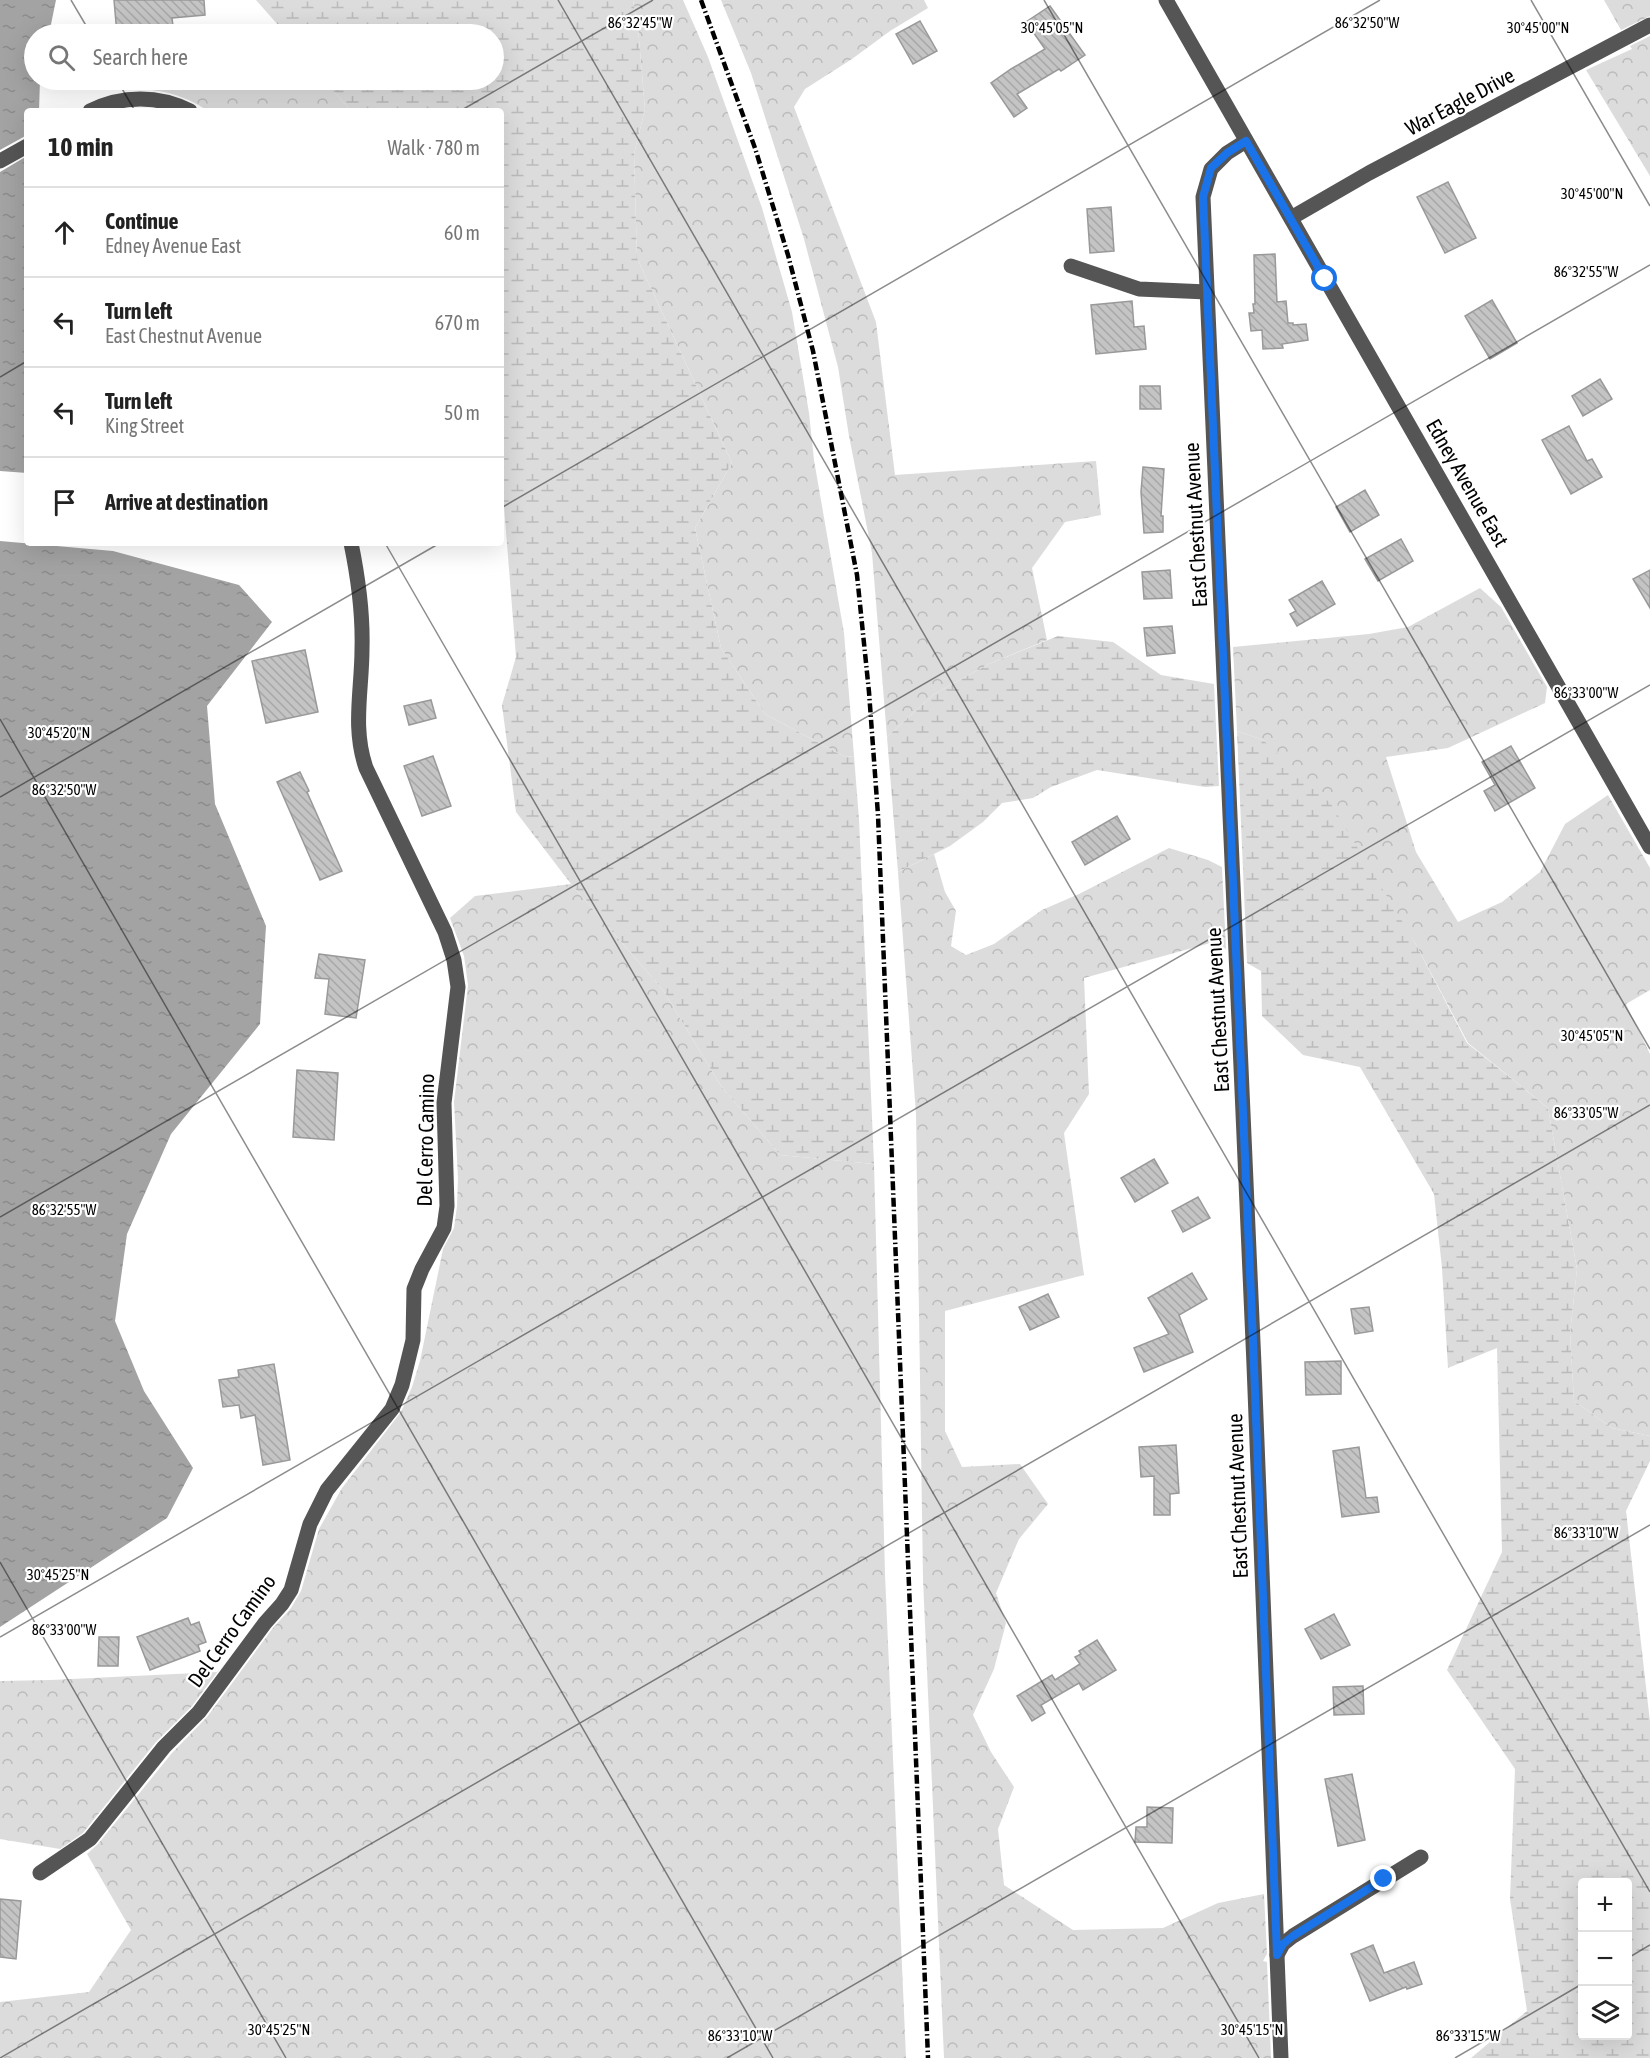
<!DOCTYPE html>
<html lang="en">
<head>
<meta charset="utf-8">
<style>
  :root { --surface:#fff; --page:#f6f6f6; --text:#222; --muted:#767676; --line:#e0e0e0 }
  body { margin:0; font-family:"Asap Condensed",sans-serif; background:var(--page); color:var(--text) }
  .controls { position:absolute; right:18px; bottom:18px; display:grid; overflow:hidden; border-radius:6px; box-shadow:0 6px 24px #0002 }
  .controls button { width:54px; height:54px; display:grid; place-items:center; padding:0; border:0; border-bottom:2px solid var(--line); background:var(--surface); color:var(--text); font:30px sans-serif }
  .stop { position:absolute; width:18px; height:18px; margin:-14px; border:4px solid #1a73e8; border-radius:50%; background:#fff }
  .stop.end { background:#1a73e8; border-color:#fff; box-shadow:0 2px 6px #0008 }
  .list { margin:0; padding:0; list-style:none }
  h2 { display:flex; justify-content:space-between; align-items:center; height:78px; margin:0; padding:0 24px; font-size:26px }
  h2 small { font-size:20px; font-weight:400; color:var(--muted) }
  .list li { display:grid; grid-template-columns:39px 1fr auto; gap:18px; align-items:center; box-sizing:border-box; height:90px; padding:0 24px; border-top:2px solid var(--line) }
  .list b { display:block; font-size:22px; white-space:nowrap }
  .list p { margin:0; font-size:20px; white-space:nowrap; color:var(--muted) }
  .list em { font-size:20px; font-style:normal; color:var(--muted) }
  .icon { flex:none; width:33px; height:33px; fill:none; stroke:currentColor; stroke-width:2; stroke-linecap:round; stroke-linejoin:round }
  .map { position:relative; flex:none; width:1650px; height:2058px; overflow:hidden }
  .search { position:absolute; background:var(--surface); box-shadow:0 6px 24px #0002; left:24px; top:24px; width:480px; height:66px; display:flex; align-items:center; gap:15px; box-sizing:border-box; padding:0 21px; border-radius:33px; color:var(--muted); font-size:22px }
  .panel { position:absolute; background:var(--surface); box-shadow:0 6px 24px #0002; left:24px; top:108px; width:480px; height:438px; border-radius:6px }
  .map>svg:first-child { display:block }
  .forest { fill:url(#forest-crowns) }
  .wetland { fill:url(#wetland-marsh); fill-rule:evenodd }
  .water { fill:url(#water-ripples) }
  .building { fill:url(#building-back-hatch); stroke:#999; stroke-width:1.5 }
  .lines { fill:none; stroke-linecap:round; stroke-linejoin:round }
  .minor { stroke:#555; stroke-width:15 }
  .rail { stroke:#000; stroke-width:4.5; stroke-dasharray:9 3 1.5 3; stroke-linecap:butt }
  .route { stroke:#1a73e8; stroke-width:8 }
  .ticks { fill:none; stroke:#000; stroke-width:1.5; stroke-opacity:0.45 }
  .labels { text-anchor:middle; stroke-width:4.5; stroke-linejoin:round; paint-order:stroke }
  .street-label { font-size:21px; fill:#000; stroke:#fff }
  .ticks-label { font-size:15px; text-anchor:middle; fill:#000; stroke:#fff; stroke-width:4.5; stroke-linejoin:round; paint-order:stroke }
</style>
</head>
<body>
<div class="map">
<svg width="1650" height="2058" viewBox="0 0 1650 2058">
  <defs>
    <pattern id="forest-crowns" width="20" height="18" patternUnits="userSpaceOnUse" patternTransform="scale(1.5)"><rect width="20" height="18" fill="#dcdcdc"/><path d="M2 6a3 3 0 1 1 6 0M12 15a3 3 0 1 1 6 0" fill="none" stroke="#bbb"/></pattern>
    <pattern id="wetland-marsh" width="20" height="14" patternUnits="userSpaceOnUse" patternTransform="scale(1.5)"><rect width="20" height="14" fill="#dcdcdc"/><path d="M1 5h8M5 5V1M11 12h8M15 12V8" fill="none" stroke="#bbb"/></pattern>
    <pattern id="water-ripples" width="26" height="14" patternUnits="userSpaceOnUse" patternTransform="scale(1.5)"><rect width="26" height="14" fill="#a3a3a3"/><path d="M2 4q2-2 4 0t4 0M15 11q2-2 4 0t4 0" fill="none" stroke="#8b8b8b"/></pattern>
    <pattern id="building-back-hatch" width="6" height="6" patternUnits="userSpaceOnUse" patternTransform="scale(1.5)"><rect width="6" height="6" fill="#c4c4c4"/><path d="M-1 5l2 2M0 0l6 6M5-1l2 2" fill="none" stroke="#a7a7a7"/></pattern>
  </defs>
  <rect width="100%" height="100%" fill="#fff"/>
  <g class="forest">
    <polygon points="633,0 683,0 708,57 762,208 792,312 809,413 814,460 844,633 854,756 845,757 765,714 721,648 695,528 732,463 637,258 634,154 645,109 638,28"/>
    <polygon points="721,0 924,0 928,8 890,31 852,59 805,89 794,107 876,322 895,475 1096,461 1101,515 1065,522 1032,568 1047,640 989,664 934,694 887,737 872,553 849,436 838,367 804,239 751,73"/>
    <polygon points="1604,0 1650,0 1650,16 1621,30"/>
    <polygon points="1650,36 1650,176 1586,70 1632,49 1630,46"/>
    <path d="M210,80H324L351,111H208C190,99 174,93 152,90Z"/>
    <polygon points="1480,588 1501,607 1547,687 1545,703 1448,748 1386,757 1416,852 1458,922 1502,902 1540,872 1565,824 1608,795 1650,868 1650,990 1626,1004 1650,1054 1650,1436 1612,1428 1574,1401 1570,1333 1577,1269 1548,1108 1468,1043 1414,941 1263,740 1237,731 1233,647 1369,634 1408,627"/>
    <polygon points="1169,848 1208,860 1222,867 1226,949 1214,942 1084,978 1089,1094 1064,1133 1084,1275 945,1311 945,1431 962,1467 1020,1464 1048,1504 1019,1539 996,1593 1006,1623 994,1669 973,1715 991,1752 1014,1787 998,1829 1004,1885 1073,1930 1163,1928 1218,1903 1264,1894 1267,1954 1263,1961 1267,1962 1271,2058 944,2058 923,1579 916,1114 898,872 934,854 945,892 956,911 951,946 966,955 994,944 1042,910 1079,894"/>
    <polygon points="571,884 663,990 721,1086 780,1155 874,1164 885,1574 906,2058 0,2058 0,2002 89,1992 131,1930 87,1854 98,1844 172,1753 207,1717 273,1628 291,1608 301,1591 319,1529 342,1488 401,1412 412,1387 420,1361 443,1249 454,1228 457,1206 458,1178 454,1102 468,985 464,956 450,918 475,896"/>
    <polygon points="222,1666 192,1706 156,1742 83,1833 60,1849 0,1839 0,1681 51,1680 217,1672"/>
  </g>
  <g class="wetland">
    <polygon points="256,0 633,0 638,28 645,109 634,154 637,258 732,463 695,528 721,648 765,714 845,757 854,756 859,819 874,1164 780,1155 721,1086 663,990 571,884 516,812 502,705 516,657 501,469 501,111 351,111 324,80 494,80 494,34 286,34"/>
    <polygon points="1058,636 1113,642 1161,675 1214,684 1219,786 1205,787 1097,770 1051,787 1033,798 1002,803 983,822 950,846 898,872 887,737 934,694 989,664"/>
    <path d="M1237,731L1263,740L1331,804L1414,941L1467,1043L1548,1108L1577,1269L1570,1333L1574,1401L1612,1428L1650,1436V1461L1626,1511L1650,1722V2058H1471L1527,2011L1510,1899L1515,1769L1447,1670L1502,1552L1497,1348L1448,1368L1442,1268L1434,1194L1360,1067L1303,1055L1262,1016L1261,971L1247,963ZM1628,1882V2036H1582V1882Z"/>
  </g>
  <g class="water">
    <polygon points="0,0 56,0 49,34 34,34 34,80 40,80 39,111 27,111 27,135 0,150"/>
    <polygon points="27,156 27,473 0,471 0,172"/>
    <polygon points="0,541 113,551 239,585 272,622 207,706 215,804 266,926 260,1024 171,1134 127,1234 115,1321 144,1391 193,1468 167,1518 0,1627"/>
  </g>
  <g class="building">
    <polygon points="114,0 204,0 205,15 172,18 174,34 117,34"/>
    <polygon points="1050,6 1085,55 1061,71 1059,69 1017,94 1027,108 1014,117 991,83 1011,69 1045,49 1026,22"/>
    <polygon points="920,21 937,51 913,64 896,34"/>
    <polygon points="1448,182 1476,238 1445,253 1417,197"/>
    <polygon points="1111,207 1114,251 1090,253 1087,209"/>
    <polygon points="1275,254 1277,302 1286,301 1288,323 1293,323 1293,325 1306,324 1308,340 1282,344 1283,348 1263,349 1262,330 1251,331 1249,313 1254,313 1253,304 1255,304 1254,255"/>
    <polygon points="1492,300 1517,343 1490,359 1465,316"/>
    <polygon points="1132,301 1134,327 1144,326 1146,349 1096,354 1091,305"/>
    <polygon points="1600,379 1612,399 1583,416 1572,396"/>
    <polygon points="1140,386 1160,386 1161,409 1140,409"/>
    <polygon points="1569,426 1587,461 1592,459 1602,477 1571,494 1542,440"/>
    <polygon points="1143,467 1164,469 1161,516 1163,516 1163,532 1144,533 1141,492"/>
    <polygon points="1365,490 1379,515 1350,532 1336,507"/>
    <polygon points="1401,539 1413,561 1378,581 1365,559"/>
    <polygon points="1170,570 1172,598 1144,599 1142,572"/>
    <polygon points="1650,570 1650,608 1633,579"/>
    <polygon points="1322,581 1335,604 1297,626 1290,614 1296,611 1289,600"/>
    <polygon points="1172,626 1175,653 1147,656 1144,628"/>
    <polygon points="305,650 318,712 266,723 252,661"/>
    <polygon points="431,700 436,718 409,725 404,706"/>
    <polygon points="1511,746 1535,788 1495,811 1484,791 1495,785 1482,762"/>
    <polygon points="433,756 451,806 422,816 404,766"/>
    <polygon points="300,772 309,791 307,792 342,871 320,880 277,782"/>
    <polygon points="1117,816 1130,839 1085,865 1072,842"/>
    <polygon points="319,954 365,960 356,1018 325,1014 329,979 315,978"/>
    <polygon points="297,1070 338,1073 334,1140 293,1137"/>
    <polygon points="1154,1159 1168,1183 1135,1202 1121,1178"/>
    <polygon points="1198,1197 1210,1218 1183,1232 1172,1211"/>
    <polygon points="1192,1273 1207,1299 1179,1315 1193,1352 1144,1372 1134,1348 1169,1334 1148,1298"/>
    <polygon points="1048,1294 1059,1317 1030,1330 1019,1307"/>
    <polygon points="1369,1307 1373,1331 1355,1334 1351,1309"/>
    <polygon points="1341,1361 1341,1394 1306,1395 1305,1362"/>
    <polygon points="274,1364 290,1460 263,1465 255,1415 241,1418 239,1405 223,1407 219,1380 239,1377 238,1370"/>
    <polygon points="1176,1445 1179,1493 1170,1494 1170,1515 1154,1515 1154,1476 1141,1477 1139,1447"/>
    <polygon points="1359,1447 1366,1498 1377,1497 1379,1512 1342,1517 1333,1451"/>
    <polygon points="1334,1614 1350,1645 1321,1659 1305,1629"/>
    <polygon points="188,1618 191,1625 199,1622 206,1642 198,1645 200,1651 150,1670 137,1637"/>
    <polygon points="99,1637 119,1637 118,1666 98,1666"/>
    <polygon points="1097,1640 1116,1670 1083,1690 1079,1683 1041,1705 1045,1713 1032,1721 1017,1696 1052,1675 1055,1680 1080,1664 1075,1657 1081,1654 1079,1651"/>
    <polygon points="1363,1686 1364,1714 1334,1715 1333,1687"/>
    <polygon points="1352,1774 1365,1840 1338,1846 1325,1779"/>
    <polygon points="1147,1807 1173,1808 1172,1843 1135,1842 1136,1827 1147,1827"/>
    <polygon points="0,1899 21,1901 16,1959 0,1957"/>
    <polygon points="1373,1945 1384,1973 1414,1962 1422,1984 1407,1989 1406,1987 1370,2001 1351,1954"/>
  </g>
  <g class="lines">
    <g class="minor">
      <polyline points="1166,0 1650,847"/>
      <path d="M90,111C122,95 159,95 190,111"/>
      <polyline points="1246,141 1227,153 1211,169 1203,197 1254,1365 1281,2058"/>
      <polyline points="0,161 27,146"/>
      <polyline points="1291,218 1369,173 1650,25"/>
      <polyline points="1071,266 1139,289 1207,292"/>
      <path d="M40,1873L90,1839L164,1747L199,1712L265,1623L282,1604L291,1590L310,1524L327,1490L392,1409L402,1385L413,1340L414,1289L422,1269L444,1228L447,1206L444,1103L458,987L454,960L445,932L366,768C352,728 362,690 362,649C363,614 358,577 351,543"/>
      <polyline points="1277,1955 1283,1944 1293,1936 1421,1857"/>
    </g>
    <polyline class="rail" points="701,0 755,148 788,255 813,351 857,575 869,692 878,815 928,2058"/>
  </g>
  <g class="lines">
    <polyline class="route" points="1325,279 1246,141 1227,153 1211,168 1203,197 1253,1341 1277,1955 1283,1944 1293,1936 1384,1879"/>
  </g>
  <path class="ticks" d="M71,0L91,34M558,0L1650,1892M1044,0L1650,1049M1531,0L1650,206M117,80L135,111M460,111L653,0M0,377L27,361M501,508L1380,0M385,543L1259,2058M0,719L773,2058M0,797L440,543M0,1217L1650,265M0,1562L286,2058M0,1637L1650,685M1628,1958L1650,1945M0,2058L1650,1105M727,2058L1650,1525M1455,2058L1582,1984"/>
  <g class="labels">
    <g class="street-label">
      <text transform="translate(1460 102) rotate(-28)" y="7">War Eagle Drive</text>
      <text transform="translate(1467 483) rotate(60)" y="7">Edney Avenue East</text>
      <text transform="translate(1196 525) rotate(-93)" y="7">East Chestnut Avenue</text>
      <text transform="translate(1218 1010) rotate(-93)" y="7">East Chestnut Avenue</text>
      <text transform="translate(426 1140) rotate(-89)" y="7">Del Cerro Camino</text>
      <text transform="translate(1238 1496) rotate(-92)" y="7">East Chestnut Avenue</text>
      <text transform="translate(232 1631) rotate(-54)" y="7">Del Cerro Camino</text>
    </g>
  </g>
  <g class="ticks-label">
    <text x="1367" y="28">86°32'50"W</text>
    <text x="640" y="28">86°32'45"W</text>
    <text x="1052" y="33">30°45'05"N</text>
    <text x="1538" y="33">30°45'00"N</text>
    <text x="1592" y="199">30°45'00"N</text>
    <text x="1586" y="277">86°32'55"W</text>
    <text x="1586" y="698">86°33'00"W</text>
    <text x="59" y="738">30°45'20"N</text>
    <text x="64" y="795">86°32'50"W</text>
    <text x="1592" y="1041">30°45'05"N</text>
    <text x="1586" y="1118">86°33'05"W</text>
    <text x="64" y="1215">86°32'55"W</text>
    <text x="1586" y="1538">86°33'10"W</text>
    <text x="58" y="1580">30°45'25"N</text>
    <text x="64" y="1635">86°33'00"W</text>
    <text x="279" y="2035">30°45'25"N</text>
    <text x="1252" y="2035">30°45'15"N</text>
    <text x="740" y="2041">86°33'10"W</text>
    <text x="1468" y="2041">86°33'15"W</text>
  </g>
</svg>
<div class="controls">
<button>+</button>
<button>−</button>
<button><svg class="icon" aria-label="layers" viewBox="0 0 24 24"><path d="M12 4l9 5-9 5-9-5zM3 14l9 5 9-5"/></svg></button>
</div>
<div class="stop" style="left:1325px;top:279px"></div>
<div class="stop end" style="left:1384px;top:1879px"></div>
<div class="search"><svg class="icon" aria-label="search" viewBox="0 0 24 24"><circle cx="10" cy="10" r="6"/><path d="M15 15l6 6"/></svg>Search here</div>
<section class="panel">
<h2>10 min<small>Walk · 780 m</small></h2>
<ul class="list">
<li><svg class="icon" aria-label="ahead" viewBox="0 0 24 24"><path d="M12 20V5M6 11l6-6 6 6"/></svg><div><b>Continue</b><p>Edney Avenue East</p></div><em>60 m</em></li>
<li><svg class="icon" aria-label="left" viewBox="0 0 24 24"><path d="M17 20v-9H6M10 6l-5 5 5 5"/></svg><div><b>Turn left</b><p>East Chestnut Avenue</p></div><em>670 m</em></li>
<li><svg class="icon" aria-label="left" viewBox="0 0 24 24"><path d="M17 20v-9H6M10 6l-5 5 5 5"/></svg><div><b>Turn left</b><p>King Street</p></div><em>50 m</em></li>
<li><svg class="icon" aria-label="arrive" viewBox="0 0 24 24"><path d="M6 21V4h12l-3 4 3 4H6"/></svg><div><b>Arrive at destination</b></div></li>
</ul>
</section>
</div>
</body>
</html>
